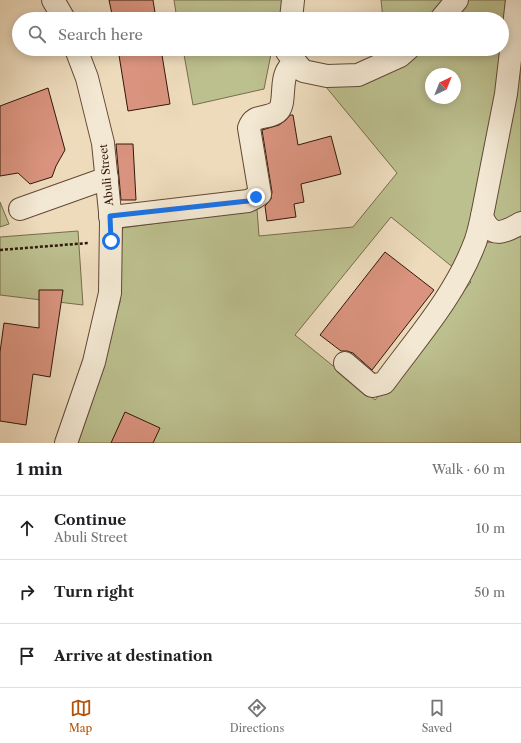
<!DOCTYPE html>
<html lang="en">
<head>
<meta charset="utf-8">
<style>
  :root { --surface:#fff; --page:#f2f2f2; --text:#202124; --muted:#757577; --line:#e0e0e0; --accent:#b45309 }
  body { margin:0; font-family:"Libre Caslon Text",serif; background:var(--page); color:var(--text) }
  .compass { position:absolute; left:425px; top:68px; width:36px; height:36px; border-radius:50%; background:var(--surface); box-shadow:0 2px 10px #0003; rotate:43deg }
  .stop { position:absolute; width:12px; height:12px; margin:-9px; border:3px solid #1a73e8; border-radius:50%; background:#fff }
  .stop.end { background:#1a73e8; border-color:#fff; box-shadow:0 1px 4px #0008 }
  .list { margin:0; padding:0; list-style:none }
  h2 { display:flex; justify-content:space-between; align-items:center; height:52px; margin:0; padding:0 16px; font-size:17px }
  h2 small { font-size:13px; font-weight:400; color:var(--muted) }
  .list li { display:grid; grid-template-columns:26px 1fr auto; gap:12px; align-items:center; box-sizing:border-box; height:64px; padding:0 16px; border-top:1px solid var(--line) }
  .list b { display:block; font-size:15px; white-space:nowrap }
  .list p { margin:0; font-size:13px; white-space:nowrap; color:var(--muted) }
  .list em { font-size:13px; font-style:normal; color:var(--muted) }
  .icon { flex:none; width:22px; height:22px; fill:none; stroke:currentColor; stroke-width:2; stroke-linecap:round; stroke-linejoin:round }
  .map { position:relative; flex:none; width:521px; height:443px; overflow:hidden }
  .search { position:absolute; background:var(--surface); box-shadow:0 2px 10px #0003; left:12px; right:12px; top:12px; height:44px; display:flex; align-items:center; gap:10px; box-sizing:border-box; padding:0 14px; border-radius:22px; color:var(--muted); font-size:15px }
  .sheet { height:244px; background:var(--surface) }
  nav { display:flex; justify-content:space-around; align-items:center; box-sizing:border-box; height:56px; border-top:1px solid var(--line); background:var(--surface); font-size:11px; color:var(--muted) }
  nav a { display:grid; justify-items:center; gap:2px }
  nav .on { color:var(--accent) }
  .map>svg:first-child { display:block }
  .green { fill:#bcbf8e; stroke:#786c4c; fill-rule:evenodd }
  .building { fill:#d9937e; stroke:#34180a }
  .lines { fill:none; stroke-linecap:round; stroke-linejoin:round }
  .minor-casing { stroke:#624936; stroke-width:24 }
  .path { stroke:#34180a; stroke-width:2.5; stroke-dasharray:3 2; stroke-linecap:butt }
  .minor { stroke:#f3e8d3; stroke-width:22 }
  .route { stroke:#1a73e8; stroke-width:5 }
  .labels { text-anchor:middle; stroke-width:3; stroke-linejoin:round; paint-order:stroke }
  .street-label { font-size:11px; fill:#34180a; stroke:#f3e8d3 }
</style>
</head>
<body>
<div class="map">
<svg width="521" height="443" viewBox="0 0 521 443">
  <rect width="100%" height="100%" fill="#eddbbc"/>
  <filter id="stains"><feTurbulence type="fractalNoise" baseFrequency=".005" numOctaves="4"/><feColorMatrix values="0 0 0 0 .2 0 0 0 0 .09 0 0 0 0 .02 0 0 0 .5 -.17"/></filter>
  <radialGradient id="worn" r=".72"><stop offset=".6" stop-color="#630" stop-opacity="0"/><stop offset="1" stop-color="#630" stop-opacity=".3"/></radialGradient>
  <g class="green">
    <polygon points="174,0 290,0 288,19 177,19"/>
    <polygon points="381,0 452,0 436,19 383,19"/>
    <path d="M464,0H511L486,242C499,243 509,242 521,235V443H78L92,402L120,302L122,228L257,209L259,236L353,227L397,173L326,87L361,80L416,49H502V19H447ZM431,74H455V98H431ZM391,217L471,282L375,400L295,335Z"/>
    <polygon points="521,20 521,219 490,222"/>
    <polygon points="183,49 272,49 264,89 193,105"/>
    <polygon points="0,202 9,224 0,227"/>
    <polygon points="78,231 83,305 0,295 0,237"/>
  </g>
  <g class="building">
    <polygon points="109,0 153,0 156,19 113,19"/>
    <polygon points="118,49 161,49 170,104 128,111"/>
    <polygon points="48,88 65,150 56,166 52,177 30,184 18,173 0,176 0,106"/>
    <polygon points="290,115 293,115 298,145 331,136 341,174 301,184 304,202 294,204 296,217 267,221 265,206 271,199 272,192 262,130 279,125 286,120"/>
    <polygon points="116,144 133,144 136,200 121,200"/>
    <polygon points="385,252 434,290 372,370 353,353 347,351 341,351 320,335"/>
    <polygon points="39,290 63,290 50,377 33,374 26,425 0,421 0,352 4,323 39,328"/>
    <polygon points="125,412 160,428 153,443 111,443"/>
  </g>
  <g class="lines">
    <g class="minor-casing">
      <g id="minor">
        <polyline points="53,0 64,19"/>
        <path d="M517,0L506,94L482,216C491,239 504,233 521,223"/>
        <polyline points="291,19 293,0"/>
        <polyline points="441,19 457,0"/>
        <polyline points="287,49 287,52 303,71 327,76 358,75 400,56 408,49"/>
        <polyline points="20,209 107,178"/>
        <path d="M110,216H121L248,201L256,197L260,194L249,128C254,113 266,120 277,112C287,105 279,80 289,68C290,66 294,64 296,63"/>
        <path d="M345,363L372,386L384,383C416,339 454,297 474,245C478,236 480,225 482,216"/>
        <polyline points="66,443 94,362 110,293 111,222 103,143 87,78 76,49"/>
      </g>
    </g>
    <polyline class="path" points="0,250 88,243"/>
    <use href="#minor" class="minor"/>
  </g>
  <g class="lines">
    <polyline class="route" points="111,241 110,216 248,201 256,197"/>
  </g>
  <g class="labels">
    <g class="street-label">
      <text transform="translate(106 175) rotate(-96)" y="4">Abuli Street</text>
    </g>
  </g>
  <rect width="100%" height="100%" filter="url(#stains)"/>
  <rect width="100%" height="100%" fill="url(#worn)"/>
</svg>
<svg class="compass" viewBox="-18 -18 36 36"><path d="M0-13l5 13h-10z" fill="#e53935"/><path d="M0 13l5-13h-10z" fill="#757577"/></svg>
<div class="stop" style="left:111px;top:241px"></div>
<div class="stop end" style="left:256px;top:197px"></div>
<div class="search"><svg class="icon" aria-label="search" viewBox="0 0 24 24"><circle cx="10" cy="10" r="6"/><path d="M15 15l6 6"/></svg>Search here</div>
</div>
<section class="sheet">
<h2>1 min<small>Walk · 60 m</small></h2>
<ul class="list">
<li><svg class="icon" aria-label="ahead" viewBox="0 0 24 24"><path d="M12 20V5M6 11l6-6 6 6"/></svg><div><b>Continue</b><p>Abuli Street</p></div><em>10 m</em></li>
<li><svg class="icon" aria-label="right" viewBox="0 0 24 24"><path d="M7 20v-9h11M14 6l5 5-5 5"/></svg><div><b>Turn right</b></div><em>50 m</em></li>
<li><svg class="icon" aria-label="arrive" viewBox="0 0 24 24"><path d="M6 21V4h12l-3 4 3 4H6"/></svg><div><b>Arrive at destination</b></div></li>
</ul>
</section>
<nav>
<a class="on"><svg class="icon" aria-label="map" viewBox="0 0 24 24"><path d="M3 6l6-2 6 2 6-2v14l-6 2-6-2-6 2zM9 4v14M15 6v14"/></svg>Map</a>
<a><svg class="icon" aria-label="directions" viewBox="0 0 24 24"><path d="M12 3l9 9-9 9-9-9zM9 14v-3h6M13 9l2 2-2 2"/></svg>Directions</a>
<a><svg class="icon" aria-label="saved" viewBox="0 0 24 24"><path d="M7 4h10v16l-5-4-5 4z"/></svg>Saved</a>
</nav>
</body>
</html>
